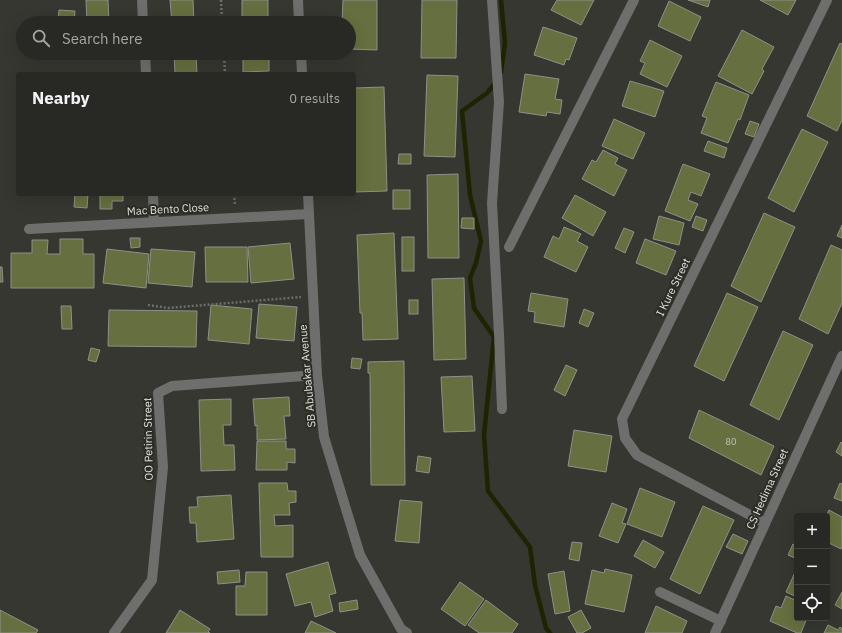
<!DOCTYPE html>
<html lang="en">
<head>
<meta charset="utf-8">
<style>
  :root { --surface:#282924; --page:#30312c; --text:#f1f3f6; --muted:#a5a6a6; --line:#444541 }
  body { margin:0; font-family:"IBM Plex Sans",sans-serif; background:var(--page); color:var(--text) }
  .controls { position:absolute; right:12px; bottom:12px; display:grid; overflow:hidden; border-radius:4px; box-shadow:0 4px 16px #0002 }
  .controls button { width:36px; height:36px; display:grid; place-items:center; padding:0; border:0; border-bottom:1px solid var(--line); background:var(--surface); color:var(--text); font:20px sans-serif }
  .list { margin:0; padding:0; list-style:none }
  h2 { display:flex; justify-content:space-between; align-items:center; height:52px; margin:0; padding:0 16px; font-size:17px }
  h2 small { font-size:13px; font-weight:400; color:var(--muted) }
  .icon { flex:none; width:22px; height:22px; fill:none; stroke:currentColor; stroke-width:2; stroke-linecap:round; stroke-linejoin:round }
  .map { position:relative; flex:none; width:842px; height:633px; overflow:hidden }
  .search { position:absolute; background:var(--surface); box-shadow:0 4px 16px #0002; left:16px; top:16px; width:340px; height:44px; display:flex; align-items:center; gap:10px; box-sizing:border-box; padding:0 14px; border-radius:22px; color:var(--muted); font-size:15px }
  .panel { position:absolute; background:var(--surface); box-shadow:0 4px 16px #0002; left:16px; top:72px; width:340px; height:124px; border-radius:4px }
  .map>svg:first-child { display:block }
  .lines { fill:none; stroke-linecap:round; stroke-linejoin:round }
  .stream { stroke:#1e2401; stroke-width:4.5 }
  .building { fill:#656f3f; stroke:#8f9189 }
  .path { stroke:#6c6e68; stroke-width:2.5; stroke-dasharray:2 2; stroke-linecap:butt }
  .minor { stroke:#6e6f6c; stroke-width:10 }
  .labels { text-anchor:middle; stroke-width:4; stroke-linejoin:round; paint-order:stroke }
  .number-label { font-size:9px; fill:#c3c6b6 }
  .street-label { font-size:11px; fill:#e2e3de; stroke:#2b2d26 }
</style>
</head>
<body>
<div class="map">
<svg width="842" height="633" viewBox="0 0 842 633">
  <rect width="100%" height="100%" fill="#353730"/>
  <g class="lines">
    <g class="stream">
      <polyline points="501,72 505,43 501,0"/>
      <polyline points="496,82 487,93 462,111 470,195 481,241 476,263 470,278 474,308 494,337 484,435 488,491 530,547 535,585 546,628 550,633"/>
    </g>
  </g>
  <g class="building">
    <polygon points="86,0 108,0 109,23 87,23"/>
    <polygon points="170,0 193,0 194,23 172,23"/>
    <rect x="242" y="0" width="26" height="23"/>
    <polygon points="343,0 377,0 377,50 349,49 349,23 342,23"/>
    <polygon points="422,0 457,0 456,58 421,58"/>
    <polygon points="557,0 594,0 581,25 551,10"/>
    <polygon points="688,0 710,0 708,7"/>
    <polygon points="760,0 796,0 788,15"/>
    <polygon points="669,1 701,17 690,41 658,26"/>
    <polygon points="59,10 75,11 74,23 58,23"/>
    <polygon points="543,27 577,38 569,60 566,59 564,65 534,55"/>
    <polygon points="742,30 774,47 762,69 764,71 752,94 718,76"/>
    <polygon points="650,40 682,56 667,87 640,74 645,63 640,61"/>
    <polygon points="840,43 842,44 842,120 837,131 807,116"/>
    <polygon points="89,53 111,53 112,57 89,59"/>
    <polygon points="174,53 196,53 197,74 175,74"/>
    <polygon points="243,53 269,53 269,71 243,72"/>
    <polygon points="525,74 559,79 555,99 562,100 560,114 547,112 546,116 519,112"/>
    <polygon points="427,75 458,76 455,157 424,156"/>
    <polygon points="630,81 664,91 655,117 622,106"/>
    <polygon points="716,82 749,95 740,120 738,119 728,143 701,133 707,118 702,116"/>
    <polygon points="384,87 387,191 354,192 354,88"/>
    <polygon points="614,119 645,133 633,159 602,146"/>
    <polygon points="750,121 759,124 754,137 745,134"/>
    <polygon points="802,129 828,142 794,212 768,198"/>
    <polygon points="708,141 727,148 724,158 704,151"/>
    <polygon points="603,150 618,158 615,164 627,170 614,196 582,179 592,160 596,162"/>
    <polygon points="399,154 411,154 411,164 398,164"/>
    <polygon points="683,164 710,174 701,196 691,192 688,200 698,204 690,221 665,211"/>
    <polygon points="458,174 459,258 428,258 427,175"/>
    <rect x="393" y="190" width="17" height="19"/>
    <polygon points="75,194 88,194 87,208 74,207"/>
    <polygon points="100,194 123,194 123,201 112,201 112,209 100,209"/>
    <polygon points="575,195 606,212 593,236 562,218"/>
    <polygon points="764,213 795,227 761,302 731,286"/>
    <polygon points="659,216 684,223 679,245 653,239"/>
    <polygon points="696,216 707,220 703,231 692,227"/>
    <polygon points="462,218 474,218 474,229 461,228"/>
    <polygon points="842,225 842,238 837,236"/>
    <polygon points="564,227 581,234 577,241 588,247 576,272 544,257 553,236 559,239"/>
    <polygon points="624,228 634,232 625,253 615,248"/>
    <polygon points="394,233 398,339 363,340 362,313 360,313 357,235"/>
    <rect x="402" y="237" width="12" height="34"/>
    <polygon points="130,238 140,238 140,247 131,248"/>
    <polygon points="60,239 83,239 83,254 94,254 94,288 11,288 11,253 32,253 32,240 48,240 47,254 60,254"/>
    <polygon points="645,239 676,251 666,275 636,263"/>
    <polygon points="290,243 294,279 251,283 248,247"/>
    <polygon points="831,245 842,250 842,303 828,334 799,319"/>
    <polygon points="205,247 247,247 248,282 206,282"/>
    <polygon points="107,249 149,254 146,288 103,283"/>
    <polygon points="151,249 195,252 192,287 148,283"/>
    <polygon points="0,267 2,267 3,282 0,282"/>
    <polygon points="464,278 466,359 434,360 432,279"/>
    <polygon points="531,293 568,299 564,327 534,322 535,312 528,311"/>
    <polygon points="727,293 758,307 724,381 694,366"/>
    <rect x="409" y="300" width="9" height="14"/>
    <polygon points="259,304 297,307 294,341 256,338"/>
    <polygon points="211,305 252,309 249,344 208,340"/>
    <polygon points="61,306 71,306 72,329 62,329"/>
    <polygon points="584,309 594,313 588,327 579,323"/>
    <polygon points="109,310 197,311 196,347 108,346"/>
    <polygon points="783,331 813,345 779,420 750,405"/>
    <polygon points="91,348 100,350 96,362 88,360"/>
    <polygon points="352,358 362,359 360,369 351,368"/>
    <polygon points="404,361 405,485 371,485 370,373 368,373 368,362"/>
    <polygon points="566,365 577,370 565,396 554,390"/>
    <polygon points="472,376 475,431 444,432 441,377"/>
    <polygon points="289,397 290,416 284,416 286,439 257,440 257,425 255,426 253,399"/>
    <polygon points="231,399 231,425 223,425 224,445 234,445 235,470 201,471 199,400"/>
    <polygon points="699,410 774,446 761,475 689,438"/>
    <polygon points="574,430 612,436 606,472 568,466"/>
    <polygon points="257,441 286,441 286,449 295,449 295,463 287,462 287,470 256,470"/>
    <polygon points="841,442 842,443 842,456 836,452"/>
    <polygon points="418,456 431,458 429,473 416,471"/>
    <polygon points="259,483 287,483 288,491 296,491 296,502 289,503 290,515 274,515 275,526 293,525 293,557 261,557"/>
    <polygon points="840,483 842,484 842,501 834,498"/>
    <polygon points="640,488 675,502 662,537 627,524"/>
    <polygon points="231,495 234,539 197,542 196,523 190,523 189,507 198,507 197,497"/>
    <polygon points="400,500 422,502 419,543 395,541"/>
    <polygon points="612,503 627,509 622,523 626,524 618,543 599,536"/>
    <polygon points="703,506 734,520 700,594 670,579"/>
    <polygon points="829,510 842,517 842,546 841,549 827,542 826,516"/>
    <polygon points="733,534 748,541 742,554 726,547"/>
    <polygon points="643,540 664,552 655,568 634,556"/>
    <polygon points="572,542 582,543 579,561 569,559"/>
    <polygon points="793,544 797,546 797,559 788,555"/>
    <polygon points="328,562 336,593 329,595 333,611 315,617 311,602 295,606 286,574"/>
    <polygon points="797,568 797,597 786,592"/>
    <polygon points="605,569 632,575 624,612 585,604 592,570 604,573"/>
    <polygon points="239,570 240,582 218,584 217,572"/>
    <polygon points="564,571 570,611 555,614 548,574"/>
    <polygon points="246,572 267,572 267,615 236,615 236,586 245,586"/>
    <polygon points="460,582 484,599 465,626 441,609"/>
    <polygon points="842,592 842,609 835,605"/>
    <polygon points="786,596 797,601 797,618 807,618 801,633 797,633 770,621 776,606 781,608"/>
    <polygon points="357,600 358,609 340,612 339,603"/>
    <polygon points="486,600 518,624 512,633 479,633 468,625"/>
    <polygon points="656,606 687,621 682,633 645,633"/>
    <polygon points="0,610 38,630 36,633 0,633"/>
    <polygon points="180,610 210,629 208,632 210,633 166,633"/>
    <polygon points="581,610 591,628 582,633 577,633 568,617"/>
    <polygon points="311,621 336,633 305,633"/>
    <polygon points="828,625 838,630 840,627 842,629 842,633 824,633"/>
  </g>
  <g class="lines">
    <g class="path">
      <polyline points="221,0 222,23"/>
      <polyline points="224,53 225,74"/>
      <polyline points="234,194 235,205"/>
      <polyline points="148,305 168,308 301,297"/>
    </g>
    <g class="minor">
      <polyline points="142,0 143,23"/>
      <polyline points="298,0 299,23"/>
      <polyline points="492,0 499,102 492,203 499,334 502,409"/>
      <polyline points="145,53 146,74"/>
      <polyline points="301,53 302,74"/>
      <polyline points="153,194 154,222"/>
      <polyline points="308,194 317,375 324,437 360,555 401,629 407,633"/>
      <polyline points="29,229 309,214"/>
      <polyline points="509,247 634,0"/>
      <polyline points="765,523 637,455 625,438 622,419 827,0"/>
      <polyline points="660,592 721,621"/>
      <polyline points="114,633 152,580 163,467 158,393 172,386 317,375"/>
      <polyline points="715,633 842,356"/>
    </g>
  </g>
  <g class="labels">
    <g class="number-label">
      <text x="731" y="445">80</text>
    </g>
    <g class="street-label">
      <text transform="translate(168 209) rotate(-3)" y="4">Mac Bento Close</text>
      <text transform="translate(673 287) rotate(-64)" y="4">I Kure Street</text>
      <text transform="translate(307 376) rotate(-95)" y="4">SB Abubakar Avenue</text>
      <text transform="translate(148 439) rotate(-91)" y="4">OO Petirin Street</text>
      <text transform="translate(767 489) rotate(-66)" y="4">CS Hedima Street</text>
    </g>
  </g>
</svg>
<div class="controls">
<button>+</button>
<button>−</button>
<button><svg class="icon" aria-label="locate" viewBox="0 0 24 24"><circle cx="12" cy="12" r="6"/><path d="M12 2v4M12 18v4M2 12h4M18 12h4"/></svg></button>
</div>
<div class="search"><svg class="icon" aria-label="search" viewBox="0 0 24 24"><circle cx="10" cy="10" r="6"/><path d="M15 15l6 6"/></svg>Search here</div>
<section class="panel">
<h2>Nearby<small>0 results</small></h2>
<ul class="list">
</ul>
</section>
</div>
</body>
</html>
